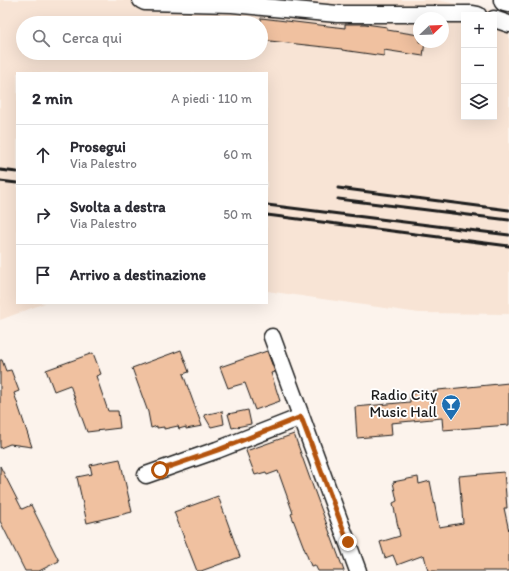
<!DOCTYPE html>
<html lang="it">
<head>
<meta charset="utf-8">
<style>
  :root { --surface:#fff; --page:#f2f2f3; --text:#2b2b33; --muted:#7c7c81; --line:#e1e1e2 }
  body { margin:0; font-family:Itim,sans-serif; background:var(--page); color:var(--text) }
  .controls { position:absolute; right:12px; top:12px; display:grid; overflow:hidden; border-radius:0px; box-shadow:0 4px 16px #0002 }
  .controls button { width:36px; height:36px; display:grid; place-items:center; padding:0; border:0; border-bottom:1px solid var(--line); background:var(--surface); color:var(--text); font:20px sans-serif }
  .compass { position:absolute; left:413px; top:12px; width:36px; height:36px; border-radius:50%; background:var(--surface); box-shadow:0 4px 16px #0002; rotate:67deg }
  .stop { position:absolute; width:12px; height:12px; margin:-9px; border:3px solid #b45309; border-radius:50%; background:#fff }
  .stop.end { background:#b45309; border-color:#fff; box-shadow:0 1px 4px #0008 }
  .list { margin:0; padding:0; list-style:none }
  h2 { display:flex; justify-content:space-between; align-items:center; height:52px; margin:0; padding:0 16px; font-size:17px }
  h2 small { font-size:13px; font-weight:400; color:var(--muted) }
  .list li { display:grid; grid-template-columns:26px 1fr auto; gap:12px; align-items:center; box-sizing:border-box; height:60px; padding:0 16px; border-top:1px solid var(--line) }
  .list b { display:block; font-size:15px; white-space:nowrap }
  .list p { margin:0; font-size:13px; white-space:nowrap; color:var(--muted) }
  .list em { font-size:13px; font-style:normal; color:var(--muted) }
  .icon { flex:none; width:22px; height:22px; fill:none; stroke:currentColor; stroke-width:2; stroke-linecap:round; stroke-linejoin:round }
  .map { position:relative; flex:none; width:509px; height:571px; overflow:hidden }
  .search { position:absolute; background:var(--surface); box-shadow:0 4px 16px #0002; left:16px; top:16px; width:252px; height:44px; display:flex; align-items:center; gap:10px; box-sizing:border-box; padding:0 14px; border-radius:22px; color:var(--muted); font-size:15px }
  .panel { position:absolute; background:var(--surface); box-shadow:0 4px 16px #0002; left:16px; top:72px; width:252px; height:232px; border-radius:0px }
  .map>svg:first-child { display:block }
  .built { fill:#f8e4d5; fill-rule:evenodd }
  .building { fill:#f0c1a0; stroke:#1c1c1c }
  .lines { fill:none; stroke-linecap:round; stroke-linejoin:round }
  .minor-casing { stroke:#1c1c1c; stroke-width:19 }
  .trunk-casing { stroke:#1c1c1c; stroke-width:25 }
  .minor { stroke:#fff; stroke-width:16 }
  .trunk { stroke:#fff; stroke-width:22 }
  .rail { stroke:#1c1c1c; stroke-width:3 }
  .route { stroke:#b45309; stroke-width:5 }
  .labels { text-anchor:middle; stroke-width:3.5; stroke-linejoin:round; paint-order:stroke }
  .poi-label { font-size:15px; fill:#1c1c1c; stroke:#fff; text-anchor:end }
</style>
</head>
<body>
<div class="map">
<svg width="509" height="571" viewBox="0 0 509 571">
  <rect width="100%" height="100%" fill="#fcf3ec"/>
  <filter id="ink" filterUnits="userSpaceOnUse"><feTurbulence type="fractalNoise" baseFrequency=".025" numOctaves="2"/><feDisplacementMap in="SourceGraphic" scale="8" xChannelSelector="R" yChannelSelector="G"/><feConvolveMatrix kernelMatrix="1 2 1 2 8 2 1 2 1" color-interpolation-filters="sRGB"/></filter>
  <g filter="url(#ink)">
    <path class="built" d="M0,0H436L500,12L509,15V314L419,313L267,291V73H17V303H45L0,320ZM464,15H494V117H464ZM419,18H443V42H419ZM23,23H261V53H23Z"/>
    <g class="building">
      <polygon points="261,18 345,28 345,24 365,24 387,27 387,30 419,35 419,42 425,42 423,56 384,50 384,56 342,50 342,49 261,40"/>
      <polygon points="181,350 189,372 183,374 202,426 186,429 186,427 179,429 178,426 164,429 164,427 157,428 157,426 151,428 148,412 132,368"/>
      <polygon points="267,351 275,372 271,373 280,401 255,410 245,383 228,388 220,367"/>
      <polygon points="93,353 101,374 96,376 108,411 118,411 120,428 87,432 70,385 54,391 46,370"/>
      <polygon points="0,360 2,360 6,371 11,370 19,391 14,393 32,447 10,444 0,448"/>
      <polygon points="509,383 509,425 443,430 442,418 412,421 391,423 392,435 357,438 355,407 410,402 410,394 438,391 438,390"/>
      <polygon points="248,410 251,424 232,428 228,414"/>
      <polygon points="222,411 224,424 211,427 204,415"/>
      <polygon points="294,434 309,476 344,571 318,571 315,565 311,566 291,514 293,513 278,471 267,475 266,472 255,475 246,451"/>
      <polygon points="120,459 132,512 87,523 77,477 92,474 90,465"/>
      <polygon points="0,466 22,509 31,505 59,561 39,571 25,571 0,521"/>
      <polygon points="504,472 507,508 504,508 509,531 509,571 428,571 424,555 397,565 393,555 385,558 380,542 400,536 393,503 397,501 393,482 418,477 419,484 430,481 439,527 463,523 459,476"/>
      <polygon points="218,496 240,557 201,571 197,571 174,512"/>
    </g>
    <g class="lines">
      <g class="minor-casing">
        <g id="minor">
          <polyline points="141,0 145,2 232,4 337,14 473,14 478,15"/>
          <polyline points="494,19 509,24"/>
          <polyline points="272,337 358,571"/>
          <polyline points="146,475 217,450 301,417"/>
        </g>
      </g>
      <g class="trunk-casing">
        <polyline id="trunk" points="505,0 509,1"/>
      </g>
      <use href="#minor" class="minor"/>
      <use href="#trunk" class="trunk"/>
      <g class="rail">
        <polyline points="0,170 17,172"/>
        <polyline points="0,181 17,183"/>
        <polyline points="338,188 509,210"/>
        <polyline points="338,199 509,220"/>
        <polyline points="267,205 509,235"/>
        <polyline points="267,215 509,246"/>
      </g>
    </g>
  </g>
  <g class="lines" filter="url(#ink)">
    <polyline class="route" points="160,470 218,450 301,417 348,542"/>
  </g>
  <defs>
    <g id="bar-pin" transform="scale(1)"><path d="M0 17L-7.5 6A9.5 9.5 0 1 1 7.5 6Z" fill="#1f6fb2" stroke="#fff"/><path d="M-6-5H6L.8 .8V4.5H3.5V6h-7V4.5H-.8V.8Z" fill="#fff"/></g>
  </defs>
  <g fill-rule="evenodd">
    <use href="#bar-pin" x="451" y="404"/>
  </g>
  <g class="labels">
    <g class="poi-label">
      <text x="437" y="400">Radio City<tspan x="437" dy="17">Music Hall</tspan></text>
    </g>
  </g>
</svg>
<div class="controls">
<button>+</button>
<button>−</button>
<button><svg class="icon" aria-label="layers" viewBox="0 0 24 24"><path d="M12 4l9 5-9 5-9-5zM3 14l9 5 9-5"/></svg></button>
</div>
<svg class="compass" viewBox="-18 -18 36 36"><path d="M0-13l5 13h-10z" fill="#e53935"/><path d="M0 13l5-13h-10z" fill="#7c7c81"/></svg>
<div class="stop" style="left:160px;top:470px"></div>
<div class="stop end" style="left:348px;top:542px"></div>
<div class="search"><svg class="icon" aria-label="search" viewBox="0 0 24 24"><circle cx="10" cy="10" r="6"/><path d="M15 15l6 6"/></svg>Cerca qui</div>
<section class="panel">
<h2>2 min<small>A piedi · 110 m</small></h2>
<ul class="list">
<li><svg class="icon" aria-label="ahead" viewBox="0 0 24 24"><path d="M12 20V5M6 11l6-6 6 6"/></svg><div><b>Prosegui</b><p>Via Palestro</p></div><em>60 m</em></li>
<li><svg class="icon" aria-label="right" viewBox="0 0 24 24"><path d="M7 20v-9h11M14 6l5 5-5 5"/></svg><div><b>Svolta a destra</b><p>Via Palestro</p></div><em>50 m</em></li>
<li><svg class="icon" aria-label="arrive" viewBox="0 0 24 24"><path d="M6 21V4h12l-3 4 3 4H6"/></svg><div><b>Arrivo a destinazione</b></div></li>
</ul>
</section>
</div>
</body>
</html>
